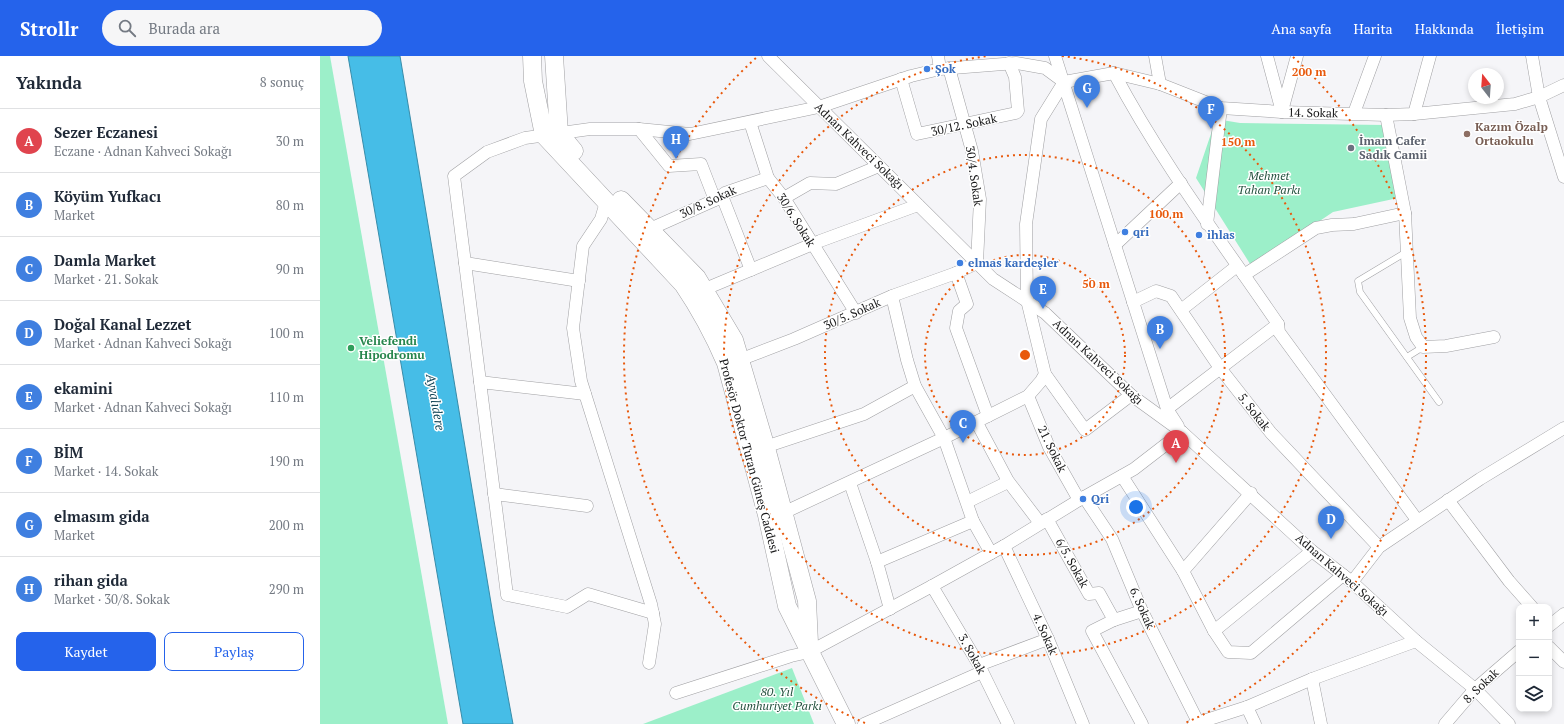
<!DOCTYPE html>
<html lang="tr">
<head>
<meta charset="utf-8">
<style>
  :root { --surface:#fff; --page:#f6f6f7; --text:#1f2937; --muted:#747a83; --line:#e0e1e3; --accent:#2563eb }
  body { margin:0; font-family:"PT Serif",serif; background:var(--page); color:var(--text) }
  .controls { position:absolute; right:12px; bottom:12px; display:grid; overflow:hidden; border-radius:8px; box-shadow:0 2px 6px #0003 }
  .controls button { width:36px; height:36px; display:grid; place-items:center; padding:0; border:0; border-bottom:1px solid var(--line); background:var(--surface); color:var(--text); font:20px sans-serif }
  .compass { position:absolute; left:1148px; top:12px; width:36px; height:36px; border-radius:50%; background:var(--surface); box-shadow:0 2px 6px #0003; rotate:343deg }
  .you { position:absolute; left:816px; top:451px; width:14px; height:14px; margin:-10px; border:3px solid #fff; border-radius:50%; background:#1a73e8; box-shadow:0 0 0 6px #1a73e833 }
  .badge { display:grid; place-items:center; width:26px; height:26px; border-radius:50%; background:var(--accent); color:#fff; font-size:13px; font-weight:700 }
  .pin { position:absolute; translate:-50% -33px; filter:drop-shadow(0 1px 2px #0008) }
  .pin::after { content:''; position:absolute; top:21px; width:14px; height:12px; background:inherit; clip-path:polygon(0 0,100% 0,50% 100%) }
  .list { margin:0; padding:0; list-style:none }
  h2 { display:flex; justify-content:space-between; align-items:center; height:52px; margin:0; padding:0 16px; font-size:17px }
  h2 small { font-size:13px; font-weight:400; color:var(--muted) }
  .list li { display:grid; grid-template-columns:26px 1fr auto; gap:12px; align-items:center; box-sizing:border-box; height:64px; padding:0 16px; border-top:1px solid var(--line) }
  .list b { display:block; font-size:15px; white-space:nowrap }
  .list p { margin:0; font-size:13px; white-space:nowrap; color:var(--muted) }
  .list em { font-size:13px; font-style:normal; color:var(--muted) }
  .actions { display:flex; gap:8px; padding:12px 16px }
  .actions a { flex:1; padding:9px 0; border:1px solid var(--accent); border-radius:8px; text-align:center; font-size:14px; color:var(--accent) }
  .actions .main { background:var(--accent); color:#fff }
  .icon { flex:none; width:22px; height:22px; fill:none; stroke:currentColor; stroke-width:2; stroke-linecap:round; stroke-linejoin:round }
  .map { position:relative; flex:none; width:1244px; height:668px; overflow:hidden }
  header { display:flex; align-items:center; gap:24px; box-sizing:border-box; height:56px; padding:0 20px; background:var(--accent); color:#fff }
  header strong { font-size:19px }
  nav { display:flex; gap:22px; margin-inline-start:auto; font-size:14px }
  .search { width:280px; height:36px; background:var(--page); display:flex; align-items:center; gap:10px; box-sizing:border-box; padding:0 14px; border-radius:22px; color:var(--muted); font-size:15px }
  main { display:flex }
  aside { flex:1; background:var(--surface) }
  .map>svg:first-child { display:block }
  .green { fill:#9cefc9 }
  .water { fill:#46bde7; stroke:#388ca9 }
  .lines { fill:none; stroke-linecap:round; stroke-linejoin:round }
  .lane-casing { stroke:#a0a0a3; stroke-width:7 }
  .street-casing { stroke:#a0a0a3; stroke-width:13 }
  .primary-casing { stroke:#a0a0a3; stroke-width:19 }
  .lane { stroke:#fff; stroke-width:6 }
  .street { stroke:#fff; stroke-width:12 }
  .primary { stroke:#fff; stroke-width:18 }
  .ring { fill:none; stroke:#e8590c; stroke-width:2; stroke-dasharray:2 4 }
  .shop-dot { fill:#3f7fe0; stroke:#fff; stroke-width:1.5 }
  .education-dot { fill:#8d6e63; stroke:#fff; stroke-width:1.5 }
  .worship-dot { fill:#6b7280; stroke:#fff; stroke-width:1.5 }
  .leisure-dot { fill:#2e9e5b; stroke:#fff; stroke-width:1.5 }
  .labels { text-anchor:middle; stroke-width:3; stroke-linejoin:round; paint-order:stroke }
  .shop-label { font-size:12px; font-weight:bold; fill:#366cbe; stroke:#fff; text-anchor:start }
  .street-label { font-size:12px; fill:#181819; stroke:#fff }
  .education-label { font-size:12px; font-weight:bold; fill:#785e54; stroke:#fff; text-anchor:start }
  .worship-label { font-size:12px; font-weight:bold; fill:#5b616d; stroke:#fff; text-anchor:start }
  .park-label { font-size:12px; font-style:italic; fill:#265340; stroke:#fff }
  .leisure-label { font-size:12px; font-weight:bold; fill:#27864d; stroke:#fff; text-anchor:start }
  .water-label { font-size:13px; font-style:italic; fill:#154759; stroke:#fff }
  .centre { fill:#e8590c; stroke:#fff; stroke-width:2 }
  .ring-label { font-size:12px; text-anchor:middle; font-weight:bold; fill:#e8590c; stroke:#fff; stroke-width:3; stroke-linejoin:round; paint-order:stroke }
</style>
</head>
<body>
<header>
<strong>Strollr</strong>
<div class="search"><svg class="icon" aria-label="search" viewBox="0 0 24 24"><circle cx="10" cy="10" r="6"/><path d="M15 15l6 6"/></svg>Burada ara</div>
<nav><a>Ana sayfa</a><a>Harita</a><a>Hakkında</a><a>İletişim</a></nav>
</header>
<main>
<aside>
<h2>Yakında<small>8 sonuç</small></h2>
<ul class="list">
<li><span class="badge" style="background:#e0444e">A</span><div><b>Sezer Eczanesi</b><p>Eczane · Adnan Kahveci Sokağı</p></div><em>30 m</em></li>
<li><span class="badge" style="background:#3f7fe0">B</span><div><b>Köyüm Yufkacı</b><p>Market</p></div><em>80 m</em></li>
<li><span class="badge" style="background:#3f7fe0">C</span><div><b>Damla Market</b><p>Market · 21. Sokak</p></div><em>90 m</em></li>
<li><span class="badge" style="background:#3f7fe0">D</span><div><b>Doğal Kanal Lezzet</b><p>Market · Adnan Kahveci Sokağı</p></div><em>100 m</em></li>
<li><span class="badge" style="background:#3f7fe0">E</span><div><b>ekamini</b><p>Market · Adnan Kahveci Sokağı</p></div><em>110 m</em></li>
<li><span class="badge" style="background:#3f7fe0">F</span><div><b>BİM</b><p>Market · 14. Sokak</p></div><em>190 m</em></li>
<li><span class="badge" style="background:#3f7fe0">G</span><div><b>elmasım gida</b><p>Market</p></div><em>200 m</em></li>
<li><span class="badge" style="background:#3f7fe0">H</span><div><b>rihan gida</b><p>Market · 30/8. Sokak</p></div><em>290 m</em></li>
</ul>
<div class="actions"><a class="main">Kaydet</a><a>Paylaş</a></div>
</aside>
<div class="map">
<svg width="1244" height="668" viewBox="0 0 1244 668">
  <rect width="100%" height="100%" fill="#f5f5f8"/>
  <g class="green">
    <polygon points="0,0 10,0 128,668 0,668"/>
    <polygon points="896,63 920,67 1065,69 1078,142 1013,156 932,211 876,122"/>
    <polygon points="472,612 494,668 323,668"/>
  </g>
  <polygon class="water" points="28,0 80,0 174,565 193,668 143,668"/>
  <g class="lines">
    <g class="lane-casing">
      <g id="lane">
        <polyline points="1088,195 1038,225 1040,236 1119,346"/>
        <polyline points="1087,301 1103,291"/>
      </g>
    </g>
    <g class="street-casing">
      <g id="street">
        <polyline points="448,0 673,223 725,257 811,339 862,376 992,495 1032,526 1096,585 1155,633 1189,668"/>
        <polyline points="618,0 620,13"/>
        <polyline points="735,0 847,353 858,370"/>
        <polyline points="835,0 840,28"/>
        <polyline points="947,0 962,56"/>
        <polyline points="1212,0 1219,41 1244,121"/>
        <path d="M794,17C841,106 902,186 958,268L959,276L1097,464"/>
        <polyline points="581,23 597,78 696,57 698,55 695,21 689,7"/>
        <polyline points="744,26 794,17 840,28 901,52 962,56 1066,59 1094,58 1195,48 1219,41 1244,29"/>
        <polyline points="962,55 977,0"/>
        <polyline points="1034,57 1055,0"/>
        <polyline points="1094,58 1110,0"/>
        <polyline points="1066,59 1085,157 1090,262 1096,281 1103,291 1126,290 1174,281"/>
        <polyline points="430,66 448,122 464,142 536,257"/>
        <polyline points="319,73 349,110 381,108 395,144"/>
        <polyline points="402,140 431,214"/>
        <polyline points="464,142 490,127 516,128 559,110"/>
        <polyline points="286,146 281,163 263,190 253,272 261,325 331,548 335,568 329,607"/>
        <polyline points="887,168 901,52"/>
        <polyline points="330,173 395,144 405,137 448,122"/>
        <polyline points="795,189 861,127"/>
        <polyline points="145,207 259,225"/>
        <polyline points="636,217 647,248 639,255 636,272 668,360"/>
        <polyline points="924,219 996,172 1012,169 1034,168 1085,157"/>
        <polyline points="385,233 500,185 598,149"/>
        <polyline points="813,246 836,235 851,240 900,312 951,377 1059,491"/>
        <polyline points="861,254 917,210"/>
        <polyline points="414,306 474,283 572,240 636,217 657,207 660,143 652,95 629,12"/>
        <polyline points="725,318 765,374 811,339"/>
        <polyline points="160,326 265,338"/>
        <polyline points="708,340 729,391 759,444"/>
        <polyline points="847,353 958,268"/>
        <polyline points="657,367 688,425 720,467"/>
        <polyline points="439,393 544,358 595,330"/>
        <polyline points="802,420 863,515 894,575 908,596 931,597 1023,519"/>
        <polyline points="530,427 557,506 570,553"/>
        <polyline points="174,438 267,450"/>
        <polyline points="764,441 792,483 822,555 878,666"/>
        <polyline points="1128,444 1189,525 1212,551"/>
        <polyline points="647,446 688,426"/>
        <polyline points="463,457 624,382 708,340 721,325 725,318 707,244 706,168 721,63 744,26"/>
        <polyline points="727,463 769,538 779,537 794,564"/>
        <polyline points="653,465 671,497"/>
        <polyline points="684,490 728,583 763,668"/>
        <polyline points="557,506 653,465 624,382 595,330 587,304 572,240"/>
        <polyline points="863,515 931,437"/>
        <polyline points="1032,526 1059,491 1160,423 1244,372"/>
        <polyline points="612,530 659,609 688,668"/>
        <polyline points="822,555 794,564 772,575 822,668"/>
        <polyline points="333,557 268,538 247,551 187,539 134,120 167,96 205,82 270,73 319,73 370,78 499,51 591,20 620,13 696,7 725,12 744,26"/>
        <polyline points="1229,570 1244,558"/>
        <polyline points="894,575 992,495"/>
        <polyline points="1229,591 1244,606"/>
        <polyline points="659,609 728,583"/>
        <polyline points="992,623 1001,668"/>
        <polyline points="356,637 471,600 489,596 612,530 684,490 759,444 814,413 862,376"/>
        <polyline points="927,651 935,668"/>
        <polyline points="544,668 662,616"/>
        <polyline points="874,668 927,651 992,623 1096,585"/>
        <polyline points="1125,668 1155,633 1199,595"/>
      </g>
    </g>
    <g class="primary-casing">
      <g id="primary">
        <path d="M212,0L213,25L224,79L363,228C380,253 394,279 406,307L447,459L467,550L526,668"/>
        <polyline points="234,0 239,77 254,95"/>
        <polyline points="301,144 377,222 414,284 446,392 487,545 489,587"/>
      </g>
    </g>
    <use href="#lane" class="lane"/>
    <use href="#street" class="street"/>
    <use href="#primary" class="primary"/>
  </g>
  <g class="ring">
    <circle cx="705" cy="299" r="100"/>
    <circle cx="705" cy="299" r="200"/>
    <path d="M742 0A301 301 0 1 1 668 0"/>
    <path d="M545 667A401 401 0 0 1 437 1M973 1A401 401 0 0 1 865 667"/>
  </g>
  <g class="shop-dot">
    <circle cx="607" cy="13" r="4"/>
    <circle cx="805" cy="176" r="4"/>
    <circle cx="879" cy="179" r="4"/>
    <circle cx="640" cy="207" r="4"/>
    <circle cx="763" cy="443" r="4"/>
  </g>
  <circle class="education-dot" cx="1147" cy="78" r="4"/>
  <circle class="worship-dot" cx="1031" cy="92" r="4"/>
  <circle class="leisure-dot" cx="31" cy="292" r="4"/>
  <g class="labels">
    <g class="shop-label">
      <text x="615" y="17">Şok</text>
      <text x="813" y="180">qri</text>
      <text x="887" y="183">ihlas</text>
      <text x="648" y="211">elmas kardeşler</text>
      <text x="771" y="447">Qri</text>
    </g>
    <g class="street-label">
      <text transform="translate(993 57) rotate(1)" y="4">14. Sokak</text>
      <text transform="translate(644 69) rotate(-12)" y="4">30/12. Sokak</text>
      <text transform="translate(539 90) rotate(44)" y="4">Adnan Kahveci Sokağı</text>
      <text transform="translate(654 120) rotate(82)" y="4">30/4. Sokak</text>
      <text transform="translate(388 146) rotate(-25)" y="4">30/8. Sokak</text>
      <text transform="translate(476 164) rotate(58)" y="4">30/6. Sokak</text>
      <text transform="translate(532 258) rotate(-24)" y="4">30/5. Sokak</text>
      <text transform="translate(778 306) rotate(43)" y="4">Adnan Kahveci Sokağı</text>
      <text transform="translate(934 356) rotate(52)" y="4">5. Sokak</text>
      <text transform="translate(732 393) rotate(64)" y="4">21. Sokak</text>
      <text transform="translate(429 400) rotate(75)" y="4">Profesör Doktor Turan Güneş Caddesi</text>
      <text transform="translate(752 507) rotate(61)" y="4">6/5. Sokak</text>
      <text transform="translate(1022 519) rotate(41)" y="4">Adnan Kahveci Sokağı</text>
      <text transform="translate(822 552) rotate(66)" y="4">6. Sokak</text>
      <text transform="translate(725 578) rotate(66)" y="4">4. Sokak</text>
      <text transform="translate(652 598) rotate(61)" y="4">3. Sokak</text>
      <text transform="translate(1161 630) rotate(-44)" y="4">8. Sokak</text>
    </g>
    <g class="education-label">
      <text x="1155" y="75">Kazım Özalp<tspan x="1155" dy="14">Ortaokulu</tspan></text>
    </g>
    <g class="worship-label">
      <text x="1039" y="89">İmam Cafer<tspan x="1039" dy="14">Sadık Camii</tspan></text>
    </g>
    <g class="park-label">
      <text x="949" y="124">Mehmet<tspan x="949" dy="14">Tahan Parkı</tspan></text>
      <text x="457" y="640">80. Yıl<tspan x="457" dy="14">Cumhuriyet Parkı</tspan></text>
    </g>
    <g class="leisure-label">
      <text x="39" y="289">Veliefendi<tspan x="39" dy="14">Hipodromu</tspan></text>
    </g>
    <g class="water-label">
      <text transform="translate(116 346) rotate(80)" y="5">Ayvalıdere</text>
    </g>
  </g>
  <circle cx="705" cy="299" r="6" class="centre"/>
  <g class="ring-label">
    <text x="989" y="20">200 m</text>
    <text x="918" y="90">150 m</text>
    <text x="846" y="162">100 m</text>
    <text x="776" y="232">50 m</text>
  </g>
</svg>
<div class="controls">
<button>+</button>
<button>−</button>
<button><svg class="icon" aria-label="layers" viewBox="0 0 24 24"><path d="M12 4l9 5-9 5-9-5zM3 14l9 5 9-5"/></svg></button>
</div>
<svg class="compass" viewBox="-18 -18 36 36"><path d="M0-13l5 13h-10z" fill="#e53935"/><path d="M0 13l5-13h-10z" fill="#747a83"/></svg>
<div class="you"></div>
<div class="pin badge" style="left:856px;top:407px;background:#e0444e">A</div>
<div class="pin badge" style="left:840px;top:293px;background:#3f7fe0">B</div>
<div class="pin badge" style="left:643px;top:387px;background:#3f7fe0">C</div>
<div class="pin badge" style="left:1011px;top:483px;background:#3f7fe0">D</div>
<div class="pin badge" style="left:723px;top:253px;background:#3f7fe0">E</div>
<div class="pin badge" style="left:891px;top:73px;background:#3f7fe0">F</div>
<div class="pin badge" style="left:767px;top:52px;background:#3f7fe0">G</div>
<div class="pin badge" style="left:356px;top:103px;background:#3f7fe0">H</div>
</div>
</main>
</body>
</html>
